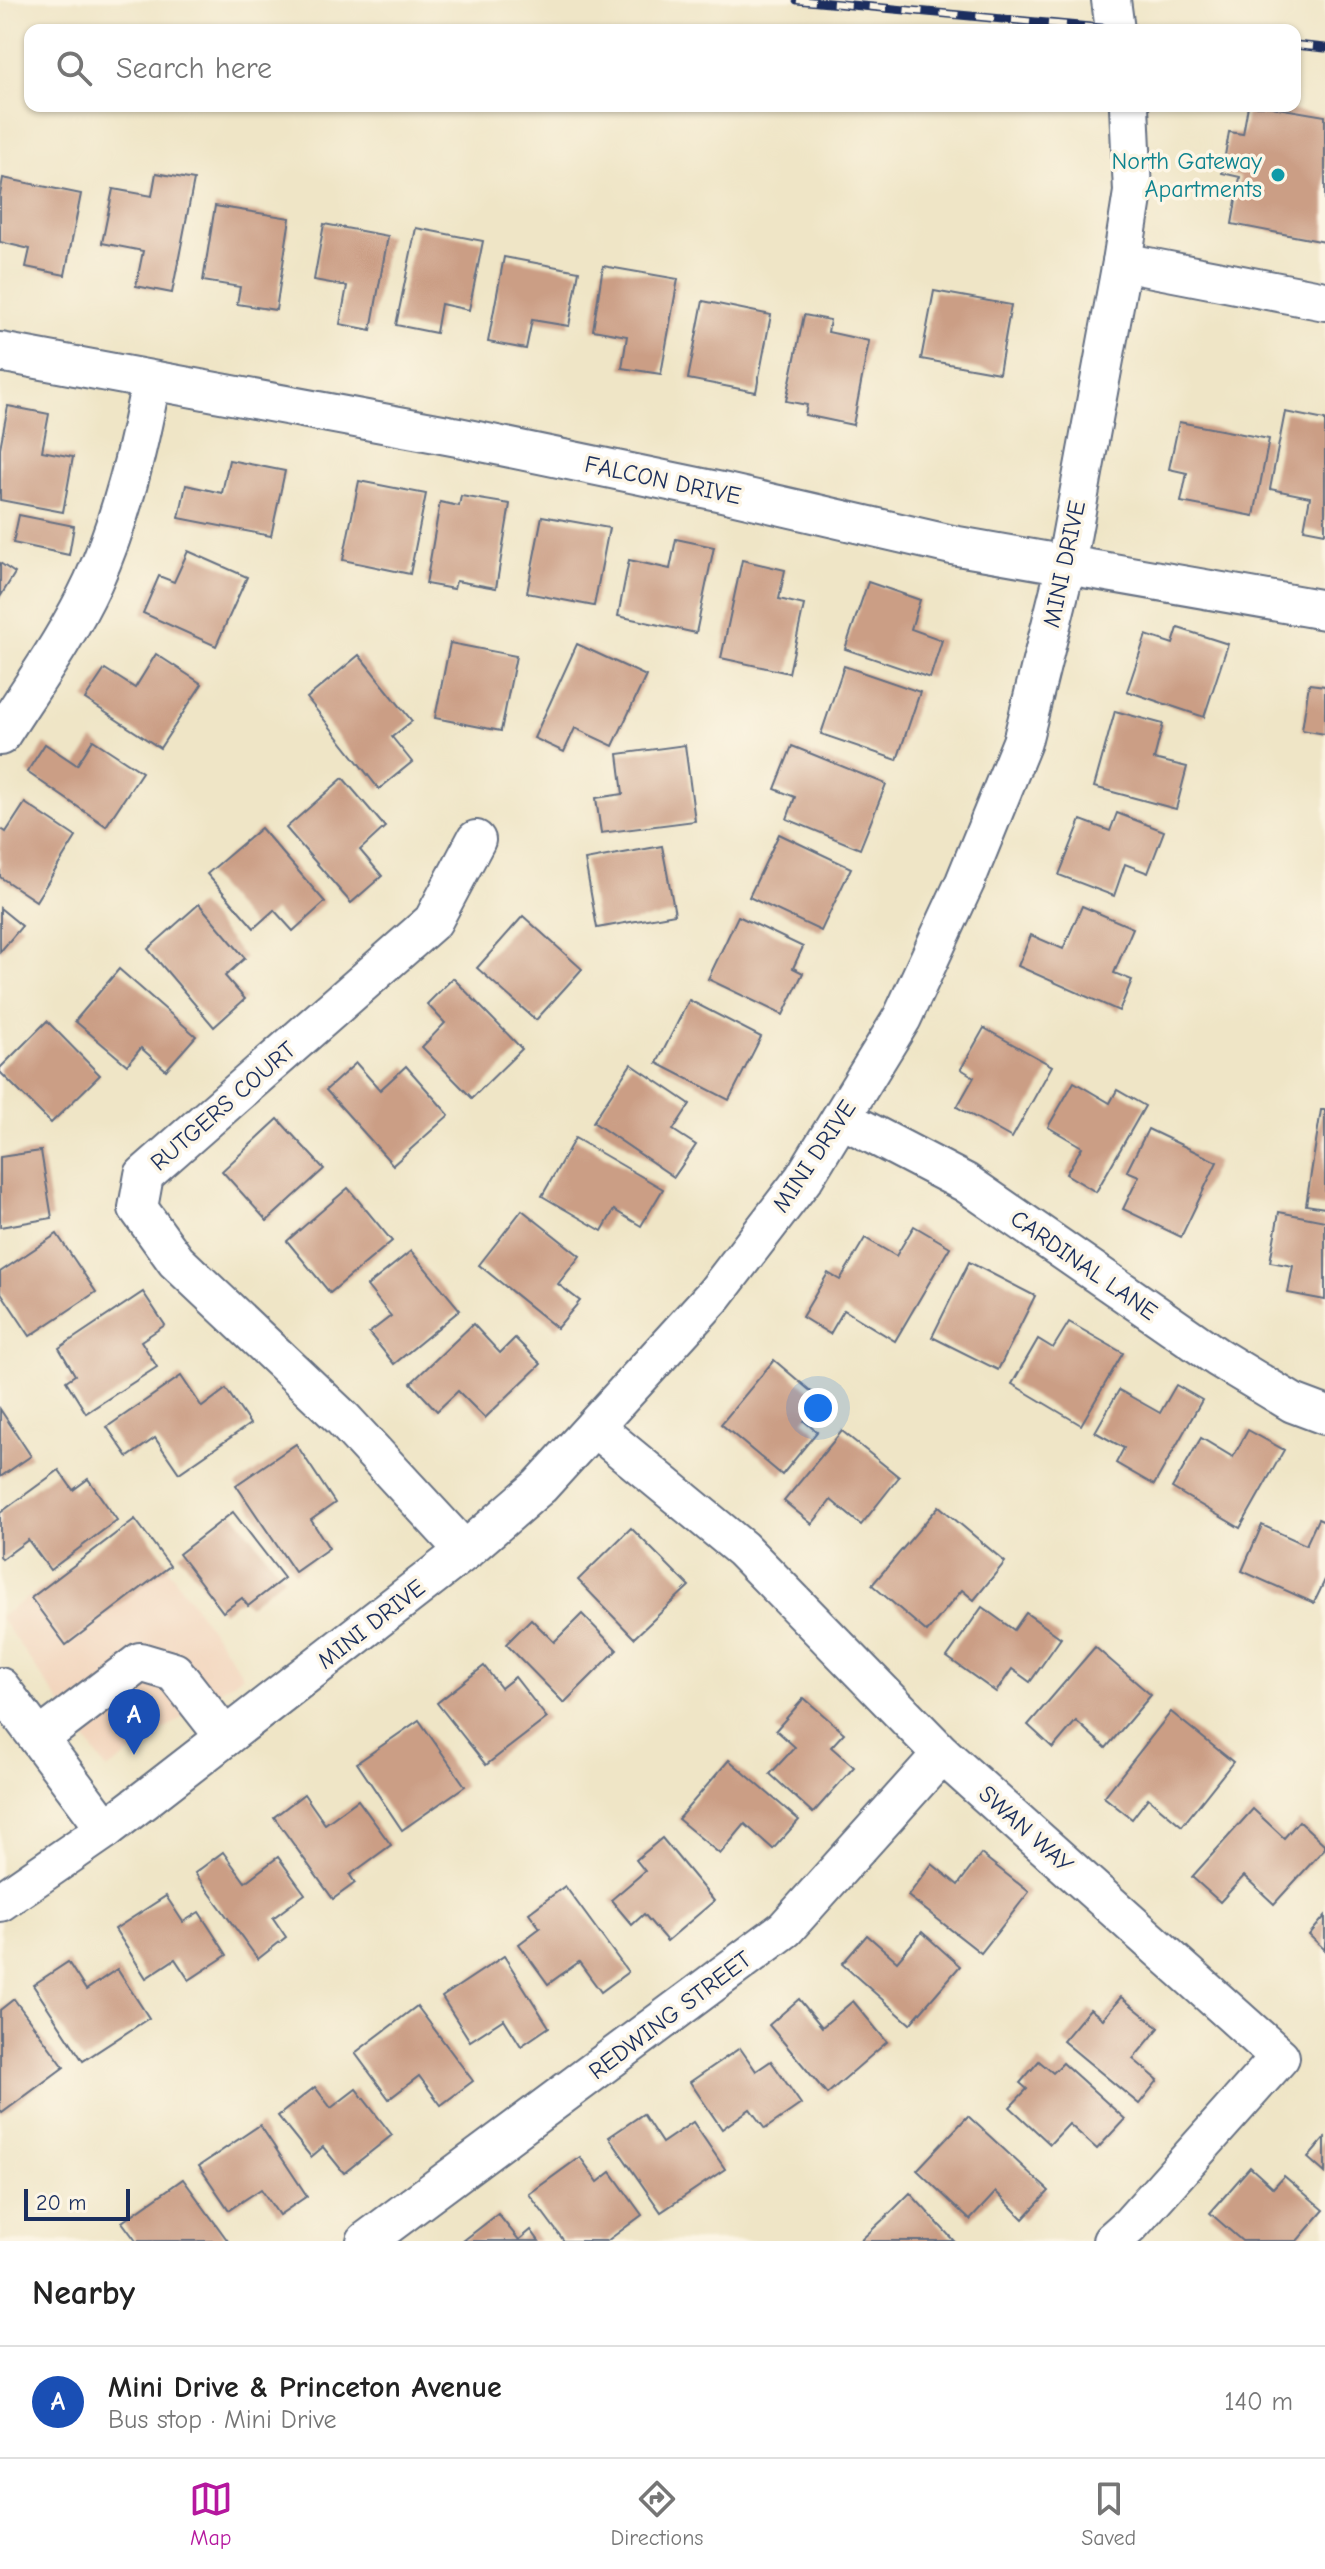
<!DOCTYPE html>
<html lang="en">
<head>
<meta charset="utf-8">
<style>
  :root { --surface:#fff; --page:#f2f2f2; --text:#222; --muted:#767676; --line:#e0e0e0; --accent:#b5179e }
  body { margin:0; font-family:"Comic Neue",sans-serif; background:var(--page); color:var(--text) }
  .scale { position:absolute; left:24px; bottom:20px; width:106px; box-sizing:border-box; padding-left:8px; border:4px solid #1b2f5e; border-top:0; font-size:22px; line-height:28px; white-space:nowrap; color:#1b2f5e; -webkit-text-stroke:6px #fcf5e5; paint-order:stroke }
  .you { position:absolute; left:818px; top:1408px; width:28px; height:28px; margin:-20px; border:6px solid #fff; border-radius:50%; background:#1a73e8; box-shadow:0 0 0 12px #1a73e833 }
  .badge { display:grid; place-items:center; width:52px; height:52px; border-radius:50%; background:var(--accent); color:#fff; font-size:26px; font-weight:700 }
  .pin { position:absolute; translate:-50% -66px; filter:drop-shadow(0 2px 4px #0008) }
  .pin::after { content:''; position:absolute; top:42px; width:28px; height:24px; background:inherit; clip-path:polygon(0 0,100% 0,50% 100%) }
  .list { margin:0; padding:0; list-style:none }
  h2 { display:flex; justify-content:space-between; align-items:center; height:104px; margin:0; padding:0 32px; font-size:34px }
  h2 small { font-size:26px; font-weight:400; color:var(--muted) }
  .list li { display:grid; grid-template-columns:52px 1fr auto; gap:24px; align-items:center; box-sizing:border-box; height:112px; padding:0 32px; border-top:2px solid var(--line) }
  .list b { display:block; font-size:30px; white-space:nowrap }
  .list p { margin:0; font-size:26px; white-space:nowrap; color:var(--muted) }
  .list em { font-size:26px; font-style:normal; color:var(--muted) }
  .icon { flex:none; width:44px; height:44px; fill:none; stroke:currentColor; stroke-width:2; stroke-linecap:round; stroke-linejoin:round }
  .map { position:relative; flex:none; width:1325px; height:2241px; overflow:hidden }
  .search { position:absolute; background:var(--surface); box-shadow:0 2px 6px #0004; left:24px; right:24px; top:24px; height:88px; display:flex; align-items:center; gap:20px; box-sizing:border-box; padding:0 28px; border-radius:16px; color:var(--muted); font-size:30px }
  .sheet { height:216px; background:var(--surface) }
  nav { display:flex; justify-content:space-around; align-items:center; box-sizing:border-box; height:112px; border-top:2px solid var(--line); background:var(--surface); font-size:22px; color:var(--muted) }
  nav a { display:grid; justify-items:center; gap:4px }
  nav .on { color:var(--accent) }
  .map>svg:first-child { display:block }
  .built { fill:#f2d5bd }
  .building { fill:#cb9e85 }
  .lines { fill:none; stroke-linecap:round; stroke-linejoin:round }
  .minor-casing { stroke:#656f82; stroke-width:42 }
  .minor { stroke:#fff; stroke-width:38 }
  .rail-casing { stroke:#1b2f5e; stroke-width:9 }
  .rail { stroke:#fcf5e5; stroke-width:6; stroke-dasharray:18; stroke-linecap:butt }
  .culture-dot { fill:#0f9aa8; stroke:#fcf5e5; stroke-width:3 }
  .labels { text-anchor:middle; stroke-width:7; stroke-linejoin:round; paint-order:stroke }
  .culture-label { font-size:24px; fill:#0d838f; stroke:#fcf5e5; text-anchor:end }
  .street-label { font-size:24px; fill:#1b2f5e; stroke:#fcf5e5 }
</style>
</head>
<body>
<div class="map">
<svg width="1325" height="2241" viewBox="0 0 1325 2241">
  <rect width="100%" height="100%" fill="#fcf5e5"/>
  <filter id="ink" filterUnits="userSpaceOnUse"><feTurbulence type="fractalNoise" baseFrequency=".0125" numOctaves="2"/><feDisplacementMap in="SourceGraphic" scale="16" xChannelSelector="R" yChannelSelector="G"/><feConvolveMatrix kernelMatrix="1 2 1 2 8 2 1 2 1" color-interpolation-filters="sRGB"/></filter>
  <filter id="wash" filterUnits="userSpaceOnUse"><feTurbulence type="fractalNoise" baseFrequency=".006" numOctaves="4" result="noise"/><feDisplacementMap in="SourceGraphic" scale="32" xChannelSelector="R" yChannelSelector="G"/><feGaussianBlur stdDeviation="1.8" result="paint"/><feColorMatrix in="noise" values="0 0 0 0 0 0 0 0 0 0 0 0 0 0 0 0 0 1.4 0 .05"/><feComposite in="paint" operator="in"/></filter>
  <g filter="url(#wash)">
    <rect width="100%" height="100%" fill="#efe5c6"/>
    <polygon class="built" points="135,1522 243,1675 107,1770 0,1617"/>
    <g id="blocks">
      <g class="building">
        <polygon points="1248,106 1266,106 1325,116 1325,242 1232,224 1240,177 1222,173 1229,132 1243,134"/>
        <polygon points="156,173 194,180 172,293 136,286 143,251 102,243 113,189 152,196"/>
        <polygon points="3,178 81,194 65,275 26,267 30,249 0,242 0,195"/>
        <polygon points="215,206 290,218 276,310 237,304 240,287 203,281"/>
        <polygon points="324,224 388,236 371,330 340,324 347,286 314,280"/>
        <polygon points="416,228 483,241 469,310 441,304 436,333 396,325"/>
        <polygon points="504,257 579,271 569,326 532,320 526,349 488,342"/>
        <polygon points="603,266 678,279 661,374 622,368 627,336 593,330"/>
        <polygon points="934,291 1011,305 999,373 921,359"/>
        <polygon points="703,301 771,315 756,392 688,379"/>
        <polygon points="804,315 830,320 828,332 869,341 853,425 805,415 807,405 786,401"/>
        <polygon points="8,406 49,414 42,451 73,457 63,512 0,500 0,448"/>
        <polygon points="1285,412 1325,420 1325,533 1304,529 1310,497 1270,489"/>
        <polygon points="1179,422 1269,439 1254,516 1181,502 1187,473 1169,469"/>
        <polygon points="229,460 285,471 271,536 179,518 186,485 222,493"/>
        <polygon points="359,481 426,494 410,574 343,560"/>
        <polygon points="461,496 510,504 496,588 456,581 454,589 426,584 440,502 459,506"/>
        <polygon points="19,515 74,526 69,555 13,543"/>
        <polygon points="542,516 609,528 594,606 527,593"/>
        <polygon points="676,539 714,547 696,633 618,616 629,560 670,569"/>
        <polygon points="188,551 247,577 216,646 143,613 159,576 174,582"/>
        <polygon points="742,560 785,570 779,599 804,605 789,673 721,658"/>
        <polygon points="0,563 15,573 0,597"/>
        <polygon points="868,582 920,600 911,629 942,640 930,678 845,649"/>
        <polygon points="1178,628 1228,644 1204,717 1127,691 1146,635 1173,644"/>
        <polygon points="450,643 516,656 501,731 435,718"/>
        <polygon points="577,644 646,676 613,746 575,728 564,752 534,738"/>
        <polygon points="156,654 202,684 160,748 85,699 105,669 135,688"/>
        <polygon points="359,655 412,721 392,737 412,762 379,789 307,698"/>
        <polygon points="844,666 920,692 897,760 821,734"/>
        <polygon points="1309,684 1325,686 1325,734 1302,730"/>
        <polygon points="1115,711 1163,724 1154,759 1187,767 1176,809 1094,787"/>
        <polygon points="93,740 142,772 106,826 27,772 45,744 77,765"/>
        <polygon points="685,745 695,821 601,833 596,798 623,794 618,754"/>
        <polygon points="792,746 886,784 860,849 787,819 795,797 775,789"/>
        <polygon points="343,778 385,827 360,850 382,876 351,903 286,828"/>
        <polygon points="25,803 76,837 36,901 0,877 0,828 6,832"/>
        <polygon points="1117,813 1164,831 1148,873 1125,864 1114,896 1059,875 1081,820 1110,831"/>
        <polygon points="261,828 325,902 293,931 274,910 254,928 207,874"/>
        <polygon points="779,834 851,868 821,931 749,897"/>
        <polygon points="662,846 675,914 597,928 585,860"/>
        <polygon points="199,904 245,958 225,976 245,999 214,1027 148,949"/>
        <polygon points="1082,906 1133,928 1114,973 1132,980 1119,1011 1018,966 1031,935 1063,949"/>
        <polygon points="0,908 22,926 0,952"/>
        <polygon points="523,916 582,969 536,1020 477,968"/>
        <polygon points="738,916 803,947 793,968 803,973 783,1015 708,979"/>
        <polygon points="119,969 196,1036 166,1070 141,1048 127,1065 75,1021"/>
        <polygon points="453,978 522,1049 472,1098 422,1047 445,1023 427,1004"/>
        <polygon points="689,1000 761,1037 729,1100 657,1063"/>
        <polygon points="47,1021 100,1075 51,1123 0,1072 0,1068"/>
        <polygon points="984,1028 1052,1066 1012,1138 957,1107 974,1077 961,1069"/>
        <polygon points="356,1063 380,1090 406,1066 449,1115 393,1165 326,1090"/>
        <polygon points="631,1064 690,1104 673,1130 696,1145 674,1177 593,1122"/>
        <polygon points="1074,1082 1110,1103 1117,1090 1145,1106 1096,1192 1066,1174 1082,1147 1048,1127"/>
        <polygon points="1321,1110 1325,1110 1325,1208 1306,1205"/>
        <polygon points="278,1119 324,1169 267,1221 222,1171"/>
        <polygon points="1148,1129 1217,1162 1181,1237 1123,1209 1139,1176 1127,1171"/>
        <polygon points="575,1138 663,1189 641,1226 614,1210 602,1231 542,1196"/>
        <polygon points="41,1151 52,1218 0,1227 0,1157"/>
        <polygon points="348,1188 392,1241 330,1293 287,1241"/>
        <polygon points="522,1210 580,1256 558,1284 580,1301 557,1328 479,1265"/>
        <polygon points="1279,1212 1325,1221 1325,1300 1288,1293 1293,1266 1270,1262"/>
        <polygon points="914,1226 950,1247 895,1341 844,1310 830,1334 802,1317 828,1273 840,1280 865,1238 896,1256"/>
        <polygon points="57,1234 96,1292 30,1336 0,1291 0,1272"/>
        <polygon points="411,1251 460,1310 394,1364 369,1333 391,1316 367,1286"/>
        <polygon points="969,1262 1035,1296 998,1370 932,1337"/>
        <polygon points="143,1292 165,1325 141,1341 157,1367 86,1413 66,1381 75,1375 59,1348"/>
        <polygon points="1069,1322 1123,1353 1081,1425 1012,1384 1038,1339 1053,1348"/>
        <polygon points="473,1324 500,1353 515,1338 541,1364 485,1418 458,1391 437,1411 411,1383"/>
        <polygon points="774,1360 821,1400 804,1421 817,1432 782,1475 721,1424"/>
        <polygon points="181,1376 202,1407 226,1389 250,1424 179,1473 155,1438 128,1457 107,1427"/>
        <polygon points="1176,1385 1202,1400 1154,1485 1116,1463 1124,1448 1095,1432 1119,1390 1160,1413"/>
        <polygon points="0,1409 31,1456 0,1477"/>
        <polygon points="1248,1430 1284,1450 1240,1528 1172,1488 1201,1438 1233,1457"/>
        <polygon points="842,1431 899,1477 861,1525 831,1500 812,1524 784,1501"/>
        <polygon points="296,1444 335,1503 311,1520 329,1548 295,1572 236,1485"/>
        <polygon points="59,1470 73,1490 88,1479 117,1520 50,1570 28,1540 2,1559 0,1556 0,1513"/>
        <polygon points="939,1506 1005,1562 974,1600 962,1590 927,1632 872,1585"/>
        <polygon points="233,1512 284,1578 248,1606 242,1598 223,1612 179,1554"/>
        <polygon points="135,1519 170,1566 66,1645 31,1598"/>
        <polygon points="1318,1519 1325,1522 1325,1580 1314,1603 1242,1571 1262,1525 1306,1545"/>
        <polygon points="631,1528 689,1586 634,1638 578,1580"/>
        <polygon points="982,1607 1014,1630 1026,1613 1061,1638 1030,1682 1012,1669 996,1692 947,1657"/>
        <polygon points="582,1614 617,1650 564,1703 506,1644 531,1619 554,1642"/>
        <polygon points="1095,1647 1151,1695 1106,1748 1076,1721 1053,1748 1028,1725"/>
        <polygon points="484,1666 501,1688 515,1677 547,1718 486,1765 437,1703"/>
        <polygon points="804,1698 844,1733 831,1747 854,1767 813,1813 770,1774 795,1747 776,1730"/>
        <polygon points="1171,1712 1233,1762 1182,1826 1148,1798 1132,1819 1104,1797"/>
        <polygon points="419,1720 465,1786 402,1830 357,1763"/>
        <polygon points="729,1760 799,1820 773,1849 745,1824 720,1854 678,1819"/>
        <polygon points="304,1794 325,1824 358,1800 391,1845 350,1875 355,1883 333,1899 274,1817"/>
        <polygon points="1253,1809 1284,1838 1299,1821 1325,1845 1325,1848 1274,1904 1244,1876 1220,1902 1192,1877"/>
        <polygon points="662,1838 714,1901 667,1941 644,1914 632,1925 611,1900 645,1871 636,1860"/>
        <polygon points="223,1852 245,1882 278,1857 305,1894 273,1918 286,1937 258,1959 195,1873"/>
        <polygon points="981,1854 1029,1892 981,1953 908,1896 932,1864 958,1885"/>
        <polygon points="565,1886 628,1972 601,1992 579,1962 548,1984 519,1944 540,1928 529,1913"/>
        <polygon points="166,1896 183,1922 199,1912 227,1955 189,1980 175,1959 146,1978 115,1929"/>
        <polygon points="1325,1916 1325,1950 1309,1935"/>
        <polygon points="922,1932 960,1966 910,2024 842,1964 867,1935 897,1961"/>
        <polygon points="504,1956 549,2027 521,2046 504,2019 470,2041 442,1997"/>
        <polygon points="68,1962 86,1990 117,1969 149,2018 83,2061 33,1985"/>
        <polygon points="1121,1997 1159,2028 1133,2059 1158,2080 1139,2104 1063,2041 1090,2009 1103,2019"/>
        <polygon points="14,1999 64,2067 2,2113 0,2110 0,2010"/>
        <polygon points="799,1999 822,2027 853,2001 887,2042 827,2094 769,2025"/>
        <polygon points="417,2006 473,2081 441,2105 419,2076 389,2099 355,2053"/>
        <polygon points="740,2048 756,2071 771,2061 801,2104 765,2129 750,2109 722,2129 690,2082"/>
        <polygon points="1039,2061 1053,2073 1063,2063 1125,2119 1097,2149 1069,2124 1050,2144 1010,2107 1027,2089 1020,2083"/>
        <polygon points="315,2087 331,2108 356,2089 392,2135 344,2173 323,2147 311,2157 278,2116"/>
        <polygon points="643,2114 662,2143 693,2122 725,2169 661,2212 609,2137"/>
        <polygon points="968,2116 1049,2191 1023,2219 996,2192 970,2220 917,2170"/>
        <polygon points="260,2125 307,2196 279,2215 261,2189 229,2210 199,2166"/>
        <polygon points="1325,2138 1325,2173 1308,2158"/>
        <polygon points="580,2157 598,2182 611,2172 642,2215 607,2241 564,2241 529,2194"/>
        <polygon points="1250,2167 1273,2188 1284,2176 1324,2210 1297,2241 1242,2241 1210,2213"/>
        <polygon points="183,2179 228,2241 136,2241 122,2222"/>
        <polygon points="910,2193 954,2241 860,2241 889,2214"/>
        <polygon points="498,2214 519,2240 531,2230 539,2241 463,2241"/>
      </g>
    </g>
  </g>
  <g filter="url(#ink)">
    <use href="#blocks" fill-opacity="0" stroke="#656f82" stroke-width="2"/>
    <g class="lines">
      <g class="minor-casing">
        <g id="minor">
          <polyline points="1111,0 1115,30"/>
          <polyline points="1122,262 1325,301"/>
          <polyline points="0,352 458,437 722,492 952,545 1325,610"/>
          <path d="M0,736C32,686 68,636 93,582C122,518 138,449 151,381"/>
          <polyline points="841,1118 966,1183 1217,1357 1293,1403 1325,1415"/>
          <polyline points="594,1427 742,1549 942,1754 1280,2057 1130,2225 1112,2241"/>
          <polyline points="465,1551 343,1419 176,1261 138,1208 144,1175 433,921 476,840"/>
          <polyline points="0,1687 106,1829"/>
          <polyline points="39,1739 140,1662 174,1672 225,1737"/>
          <polyline points="0,1902 106,1829 152,1794 465,1551 540,1486 715,1294 804,1178 902,1018 965,882 1022,742 1066,565 1122,262 1133,192 1129,106"/>
          <polyline points="366,2241 785,1929 942,1754"/>
        </g>
      </g>
      <use href="#minor" class="minor"/>
      <g class="rail-casing">
        <g id="rail">
          <polyline points="797,0 1122,30"/>
          <polyline points="1295,45 1325,48"/>
        </g>
      </g>
      <use href="#rail" class="rail"/>
    </g>
  </g>
  <circle class="culture-dot" cx="1278" cy="175" r="8"/>
  <g class="labels">
    <g class="culture-label">
      <text x="1262" y="169">North Gateway<tspan x="1262" dy="28">Apartments</tspan></text>
    </g>
    <g class="street-label">
      <text transform="translate(663 480) rotate(12)" y="8">FALCON DRIVE</text>
      <text transform="translate(1064 564) rotate(-78)" y="8">MINI DRIVE</text>
      <text transform="translate(223 1106) rotate(-41)" y="8">RUTGERS COURT</text>
      <text transform="translate(814 1156) rotate(-56)" y="8">MINI DRIVE</text>
      <text transform="translate(1084 1265) rotate(35)" y="8">CARDINAL LANE</text>
      <text transform="translate(371 1624) rotate(-38)" y="8">MINI DRIVE</text>
      <text transform="translate(1026 1829) rotate(42)" y="8">SWAN WAY</text>
      <text transform="translate(670 2015) rotate(-37)" y="8">REDWING STREET</text>
    </g>
  </g>
</svg>
<div class="scale">20 m</div>
<div class="you"></div>
<div class="pin badge" style="left:134px;top:1755px;background:#1a4fb4">A</div>
<div class="search"><svg class="icon" aria-label="search" viewBox="0 0 24 24"><circle cx="10" cy="10" r="6"/><path d="M15 15l6 6"/></svg>Search here</div>
</div>
<section class="sheet">
<h2>Nearby<small></small></h2>
<ul class="list">
<li><span class="badge" style="background:#1a4fb4">A</span><div><b>Mini Drive &amp; Princeton Avenue</b><p>Bus stop · Mini Drive</p></div><em>140 m</em></li>
</ul>
</section>
<nav>
<a class="on"><svg class="icon" aria-label="map" viewBox="0 0 24 24"><path d="M3 6l6-2 6 2 6-2v14l-6 2-6-2-6 2zM9 4v14M15 6v14"/></svg>Map</a>
<a><svg class="icon" aria-label="directions" viewBox="0 0 24 24"><path d="M12 3l9 9-9 9-9-9zM9 14v-3h6M13 9l2 2-2 2"/></svg>Directions</a>
<a><svg class="icon" aria-label="saved" viewBox="0 0 24 24"><path d="M7 4h10v16l-5-4-5 4z"/></svg>Saved</a>
</nav>
</body>
</html>
